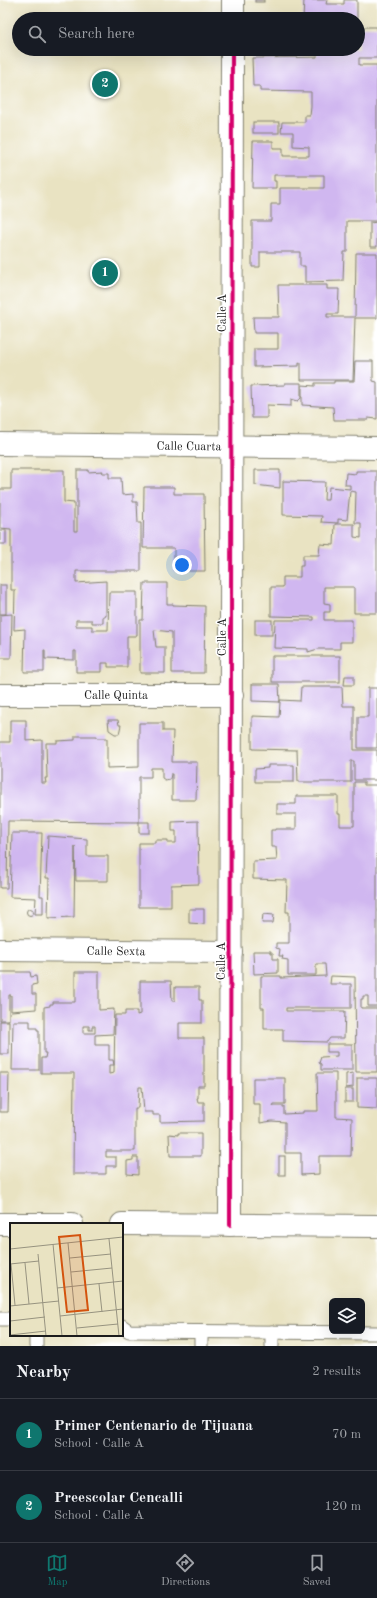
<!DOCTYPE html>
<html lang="en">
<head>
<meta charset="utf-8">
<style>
  :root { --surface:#171b24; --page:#242831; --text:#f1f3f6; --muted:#9ea1a6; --line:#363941; --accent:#0f766e }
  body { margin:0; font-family:"Old Standard TT",serif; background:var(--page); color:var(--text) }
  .controls { position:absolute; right:12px; bottom:12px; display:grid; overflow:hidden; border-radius:6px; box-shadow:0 4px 16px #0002 }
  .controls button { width:36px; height:36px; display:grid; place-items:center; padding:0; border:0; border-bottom:1px solid var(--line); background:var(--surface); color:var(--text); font:20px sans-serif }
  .you { position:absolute; left:182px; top:565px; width:14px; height:14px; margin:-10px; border:3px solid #fff; border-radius:50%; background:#1a73e8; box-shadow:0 0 0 6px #1a73e833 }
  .badge { display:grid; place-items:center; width:26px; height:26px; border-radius:50%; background:var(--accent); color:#fff; font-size:13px; font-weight:700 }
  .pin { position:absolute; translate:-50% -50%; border:2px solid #fff; box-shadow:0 1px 4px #0006 }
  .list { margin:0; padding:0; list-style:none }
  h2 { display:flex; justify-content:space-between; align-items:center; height:52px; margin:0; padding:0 16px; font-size:17px }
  h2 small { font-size:13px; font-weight:400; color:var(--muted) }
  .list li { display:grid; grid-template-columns:26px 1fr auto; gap:12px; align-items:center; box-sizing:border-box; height:72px; padding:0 16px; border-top:1px solid var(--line) }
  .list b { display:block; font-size:15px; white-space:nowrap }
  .list p { margin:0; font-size:13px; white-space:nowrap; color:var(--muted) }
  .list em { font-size:13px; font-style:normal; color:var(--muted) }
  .icon { flex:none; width:22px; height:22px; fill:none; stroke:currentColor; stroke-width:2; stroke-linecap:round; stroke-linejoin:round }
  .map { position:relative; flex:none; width:377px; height:1346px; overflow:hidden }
  .search { position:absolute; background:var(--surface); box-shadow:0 4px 16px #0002; left:12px; right:12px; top:12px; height:44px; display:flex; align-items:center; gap:10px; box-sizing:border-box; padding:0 14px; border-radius:22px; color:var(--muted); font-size:15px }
  .sheet { height:196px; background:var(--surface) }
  nav { display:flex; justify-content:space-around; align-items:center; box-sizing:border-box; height:56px; border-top:1px solid var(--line); background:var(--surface); font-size:11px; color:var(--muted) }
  nav a { display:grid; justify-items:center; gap:2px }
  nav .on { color:var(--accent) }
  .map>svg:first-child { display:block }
  .building { fill:#d0b7f0; fill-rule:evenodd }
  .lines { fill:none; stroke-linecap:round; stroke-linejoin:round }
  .service-casing { stroke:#82806f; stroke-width:15 }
  .minor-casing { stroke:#82806f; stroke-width:24 }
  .tertiary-casing { stroke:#82806f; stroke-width:24 }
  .service { stroke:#fff; stroke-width:13 }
  .minor { stroke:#fff; stroke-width:22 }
  .tertiary { stroke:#fff; stroke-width:22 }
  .cycleway-casing { stroke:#fff; stroke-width:6 }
  .cycleway { stroke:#d6006c; stroke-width:4 }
  .labels { text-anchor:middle; stroke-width:3; stroke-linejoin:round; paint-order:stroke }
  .street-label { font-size:12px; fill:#1c1c1c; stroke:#fff }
  .inset-road { fill:none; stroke:#979380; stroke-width:1 }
  .view { fill:#d4530e; fill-opacity:0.15; stroke:#d4530e; stroke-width:2 }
  .inset-edge { fill:none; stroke:#1c1c1c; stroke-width:2 }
</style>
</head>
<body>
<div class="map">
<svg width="377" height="1346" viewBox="0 0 377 1346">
  <rect width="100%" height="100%" fill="#fff"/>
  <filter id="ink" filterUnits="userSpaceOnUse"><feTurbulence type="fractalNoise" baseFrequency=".025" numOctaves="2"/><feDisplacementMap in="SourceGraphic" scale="8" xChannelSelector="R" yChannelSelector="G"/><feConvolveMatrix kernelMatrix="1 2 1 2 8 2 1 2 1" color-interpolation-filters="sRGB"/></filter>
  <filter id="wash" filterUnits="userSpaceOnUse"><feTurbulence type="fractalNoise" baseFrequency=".012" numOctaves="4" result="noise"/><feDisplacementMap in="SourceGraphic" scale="16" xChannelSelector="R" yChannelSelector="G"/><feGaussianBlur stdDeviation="0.9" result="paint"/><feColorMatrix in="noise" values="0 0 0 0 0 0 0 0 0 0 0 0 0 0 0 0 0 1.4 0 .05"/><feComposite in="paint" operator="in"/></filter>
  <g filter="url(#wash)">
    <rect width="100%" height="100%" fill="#e9e3c2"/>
    <g id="blocks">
      <g class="building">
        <rect x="255" y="0" width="9" height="2"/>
        <polygon points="304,0 327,0 326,4 344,4 344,0 357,0 357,19 303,19"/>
        <polygon points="358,27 377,27 377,58 359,58 359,65 377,65 377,221 347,221 347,252 344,252 343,281 305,282 305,266 300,266 300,252 260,252 260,267 252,267 252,221 271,221 271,204 280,204 280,188 324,188 324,175 274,175 274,181 276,181 276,188 252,188 253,141 273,141 273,148 283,148 283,156 309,156 309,147 293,146 293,132 281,132 282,122 305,122 305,115 310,115 311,106 311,92 260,91 260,86 253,86 252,58 317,57 317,49 358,49"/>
        <rect x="253" y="122" width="26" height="11"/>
        <polygon points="377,222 377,247 370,247 370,223"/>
        <polygon points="356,253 377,253 377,318 355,318 353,380 301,380 301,363 299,362 299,366 254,367 254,349 278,349 278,333 254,333 253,317 279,317 278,285 327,285 327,289 339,289 338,314 327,314 327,317 355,317"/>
        <polygon points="355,361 373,361 373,381 377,382 377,419 368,418 368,420 334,420 333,407 302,405 302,385 315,386 315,383 334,383 334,381 354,381"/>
        <polygon points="285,383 301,383 301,398 298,401 291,399 291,406 267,405 267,418 252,418 251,386 285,385"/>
        <polygon points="11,470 64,470 64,502 74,503 74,531 77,531 77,470 88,470 88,472 103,471 102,473 109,473 109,478 121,478 122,495 133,494 133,502 137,502 138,523 141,523 141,571 76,571 76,583 106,581 106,616 103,616 103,623 92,623 92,620 76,620 76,626 92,626 92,630 108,630 109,592 137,592 137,636 127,636 127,667 108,667 108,663 102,663 102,672 76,672 76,651 74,651 74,660 45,659 45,650 44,650 44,672 24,672 25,629 14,630 15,590 11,590 11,529 0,528 0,489 11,489"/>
        <polygon points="255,470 280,470 280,488 255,485"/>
        <polygon points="356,471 377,471 377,613 354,613 354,587 324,587 324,603 330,604 330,612 324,612 324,620 352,620 352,642 340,642 340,649 318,649 308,652 308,649 274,648 275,620 314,620 314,617 271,616 271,587 283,587 283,577 300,577 300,566 303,566 303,555 319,555 320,544 334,545 335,524 354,524 354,537 361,538 361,523 355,523 356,492 350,491 347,520 338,519 338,523 321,522 322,516 283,515 283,481 325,482 324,500 328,500 329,487 350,489 350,485 345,485 346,473 356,474"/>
        <polygon points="144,487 174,487 174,494 204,494 205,571 174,571 174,548 143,548"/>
        <rect x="0" y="530" width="6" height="14"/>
        <polygon points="144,583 167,583 167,604 173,604 173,605 205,606 204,673 172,673 172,632 154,630 156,647 165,647 165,673 140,673 140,620 143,620"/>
        <rect x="0" y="585" width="6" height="29"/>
        <polygon points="12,614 11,658 0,658 0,615"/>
        <rect x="255" y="620" width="17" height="15"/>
        <rect x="272" y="656" width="68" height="26"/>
        <polygon points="345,676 354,676 354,685 344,685"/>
        <polygon points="252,684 279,684 280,702 280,700 300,701 301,687 342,687 343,706 354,706 354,750 377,750 377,780 354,780 354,761 351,761 351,782 298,782 297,750 252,749 252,716 279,717 280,702 252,701"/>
        <polygon points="368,688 377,688 377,748 358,748 358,717 368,717"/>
        <polygon points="10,720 26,720 26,741 42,740 42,783 46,783 45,778 47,778 46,743 57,743 57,741 75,740 75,736 97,736 97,738 107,738 107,768 139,767 139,723 163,723 163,731 173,731 172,762 197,762 196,800 172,800 172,774 171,774 170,779 165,780 162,778 162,768 151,768 151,777 139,777 139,822 149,822 149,833 139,833 139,822 8,821 7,888 0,888 0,742 10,742"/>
        <polygon points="108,720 118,720 119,725 121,725 119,734 115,734 109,730"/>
        <polygon points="268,765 294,765 294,782 255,782 255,769 268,768"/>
        <polygon points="354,782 364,782 364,785 377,785 377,1006 368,1006 368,996 363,996 363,999 361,999 361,1008 377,1008 377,1072 356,1072 355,977 331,976 330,984 351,984 351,1008 286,1008 286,1011 345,1011 344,1038 330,1038 327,1042 283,1041 283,1029 264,1029 264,1008 261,1008 261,976 281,976 281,978 326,976 325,964 316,964 316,975 288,975 288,960 282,959 283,956 279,956 280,949 276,948 276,943 289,943 289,912 286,912 287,880 253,879 253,861 277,860 276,847 271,847 271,830 275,830 275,829 296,829 296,814 277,814 277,804 296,804 296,796 338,796 338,814 340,814 340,826 354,826"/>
        <polygon points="198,821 199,884 171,885 171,907 139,907 139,843 155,843 155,840 168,840 168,843 176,843 176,831 172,831 172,822"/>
        <polygon points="12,833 42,833 40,896 43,896 43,914 35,914 36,898 10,897"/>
        <polygon points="48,836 87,839 87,856 108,856 108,881 76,881 75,846 74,917 48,918 49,878 46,878"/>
        <circle cx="30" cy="912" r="3.5"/>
        <polygon points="189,909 204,909 204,924 189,923"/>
        <polygon points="263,914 274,915 273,923 262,923"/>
        <polygon points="253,951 271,951 271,953 273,953 273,959 278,959 278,973 254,974"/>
        <polygon points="0,972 30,972 31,977 36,976 37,984 32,985 32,994 36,994 36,1009 11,1011 11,995 9,995 9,1020 0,1020"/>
        <path d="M75,972H99V1010L114,1009L113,1034L95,1035V1045H109V1060H113L114,1065H109V1074L114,1073L115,1015H125V1011H137V1015L140,1014V981H171L172,1001H175V987H199V1000H202V1023H179V1038H204V1086H198V1098H197L198,1102H204V1121L160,1122V1115H153V1112H144L142,1087H139L138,1108H135V1151H106V1157H116V1166H106V1174H73L74,1073H41V1058H45L46,1053H44V1007L50,1006V1004H53V1002H75ZM83,1026H89V1030H92V1026H95V1033H83Z"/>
        <rect x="0" y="1021" width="9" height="33"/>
        <polygon points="13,1021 30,1021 30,1028 37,1028 37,1030 39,1030 39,1070 12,1070"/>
        <polygon points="327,1044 352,1044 352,1070 321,1070 321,1064 319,1063 321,1057 337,1056 337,1052 327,1052"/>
        <polygon points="0,1073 9,1073 8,1112 0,1112"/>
        <polygon points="317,1073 336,1073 336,1117 352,1118 351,1156 319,1156 319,1174 301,1175 301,1153 285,1153 285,1122 272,1121 260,1123 260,1104 253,1104 253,1078 285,1078 285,1104 274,1104 273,1106 284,1106 284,1114 303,1113 303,1111 318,1111"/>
        <polygon points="353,1073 353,1087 346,1088 346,1074"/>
        <polygon points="357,1078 377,1078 377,1109 357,1108"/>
        <rect x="345" y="1089" width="8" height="13"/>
        <polygon points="178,1133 201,1133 201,1156 170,1156 169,1134 178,1135"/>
        <rect x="279" y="1156" width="6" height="19"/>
        <polygon points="133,1157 138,1157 138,1175 127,1174 127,1161 133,1160"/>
      </g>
    </g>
  </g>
  <g filter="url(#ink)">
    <use href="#blocks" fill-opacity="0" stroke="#82806f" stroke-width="1"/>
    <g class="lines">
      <g class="service-casing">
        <g id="service">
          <polyline points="0,1319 11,1319"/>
          <polyline points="122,1326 129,1331 377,1333"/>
          <polyline points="36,1335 36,1346"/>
          <polyline points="201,1346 201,1332"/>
          <polyline points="272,1346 272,1332"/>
        </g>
      </g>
      <g class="minor-casing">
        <g id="minor">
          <polyline points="233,19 233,0"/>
          <path id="s1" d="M0,444L377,448"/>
          <path id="s2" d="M0,695H232"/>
          <path id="s3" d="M0,950L231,952"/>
          <polyline points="230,1225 232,49"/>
        </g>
      </g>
      <g class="tertiary-casing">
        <g id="tertiary">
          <polyline points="0,1224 72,1224"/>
          <polyline points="122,1224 377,1226"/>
        </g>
      </g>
      <use href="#service" class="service"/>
      <use href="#minor" class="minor"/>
      <use href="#tertiary" class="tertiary"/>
      <g class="cycleway-casing">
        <polyline id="cycleway" points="230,1225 232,49"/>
      </g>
      <use href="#cycleway" class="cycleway"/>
    </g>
  </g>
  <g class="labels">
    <g class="street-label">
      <text transform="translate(222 313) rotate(-90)" y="4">Calle A</text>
      <text dy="4" stroke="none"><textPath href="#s1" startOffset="189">Calle Cuarta</textPath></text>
      <text transform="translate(222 637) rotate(-90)" y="4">Calle A</text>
      <text dy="4" stroke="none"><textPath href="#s2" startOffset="116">Calle Quinta</textPath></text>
      <text dy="4" stroke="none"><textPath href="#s3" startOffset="116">Calle Sexta</textPath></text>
      <text transform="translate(221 961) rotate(-90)" y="4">Calle A</text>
    </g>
  </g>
  <g transform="translate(10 1223)">
    <rect width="113" height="113" fill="#e9e3c2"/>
    <path class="inset-road" d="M99,16L109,113M58,20L67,113M43,21L52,113M0,26L113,14M28,31L36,113M60,35L101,31M15,40L19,81M0,41L29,38M1,41L5,82M61,49L102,45M89,61L92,89M47,65L113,58M0,83L49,78M50,93L113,86M0,98L35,94M67,105L108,101M0,112L36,108"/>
    <path class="view" d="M70,12L78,87L57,89L49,14Z"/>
    <rect width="113" height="113" class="inset-edge"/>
  </g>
</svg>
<div class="controls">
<button><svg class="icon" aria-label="layers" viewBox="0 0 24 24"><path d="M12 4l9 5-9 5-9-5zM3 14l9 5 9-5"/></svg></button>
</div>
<div class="you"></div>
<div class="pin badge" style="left:105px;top:273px">1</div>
<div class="pin badge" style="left:105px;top:84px">2</div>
<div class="search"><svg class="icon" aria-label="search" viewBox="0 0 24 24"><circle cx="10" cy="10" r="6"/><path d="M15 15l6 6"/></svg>Search here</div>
</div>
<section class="sheet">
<h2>Nearby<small>2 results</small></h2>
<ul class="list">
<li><span class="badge">1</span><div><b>Primer Centenario de Tijuana</b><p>School · Calle A</p></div><em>70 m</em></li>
<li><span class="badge">2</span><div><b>Preescolar Cencalli</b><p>School · Calle A</p></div><em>120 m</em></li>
</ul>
</section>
<nav>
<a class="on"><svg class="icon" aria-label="map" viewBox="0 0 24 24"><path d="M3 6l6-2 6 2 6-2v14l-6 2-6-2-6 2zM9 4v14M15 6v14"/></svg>Map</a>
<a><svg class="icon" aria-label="directions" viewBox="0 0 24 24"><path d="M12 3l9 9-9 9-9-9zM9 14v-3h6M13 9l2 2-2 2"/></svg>Directions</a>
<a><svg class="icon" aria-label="saved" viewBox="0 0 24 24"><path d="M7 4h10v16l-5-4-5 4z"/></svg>Saved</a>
</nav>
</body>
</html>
